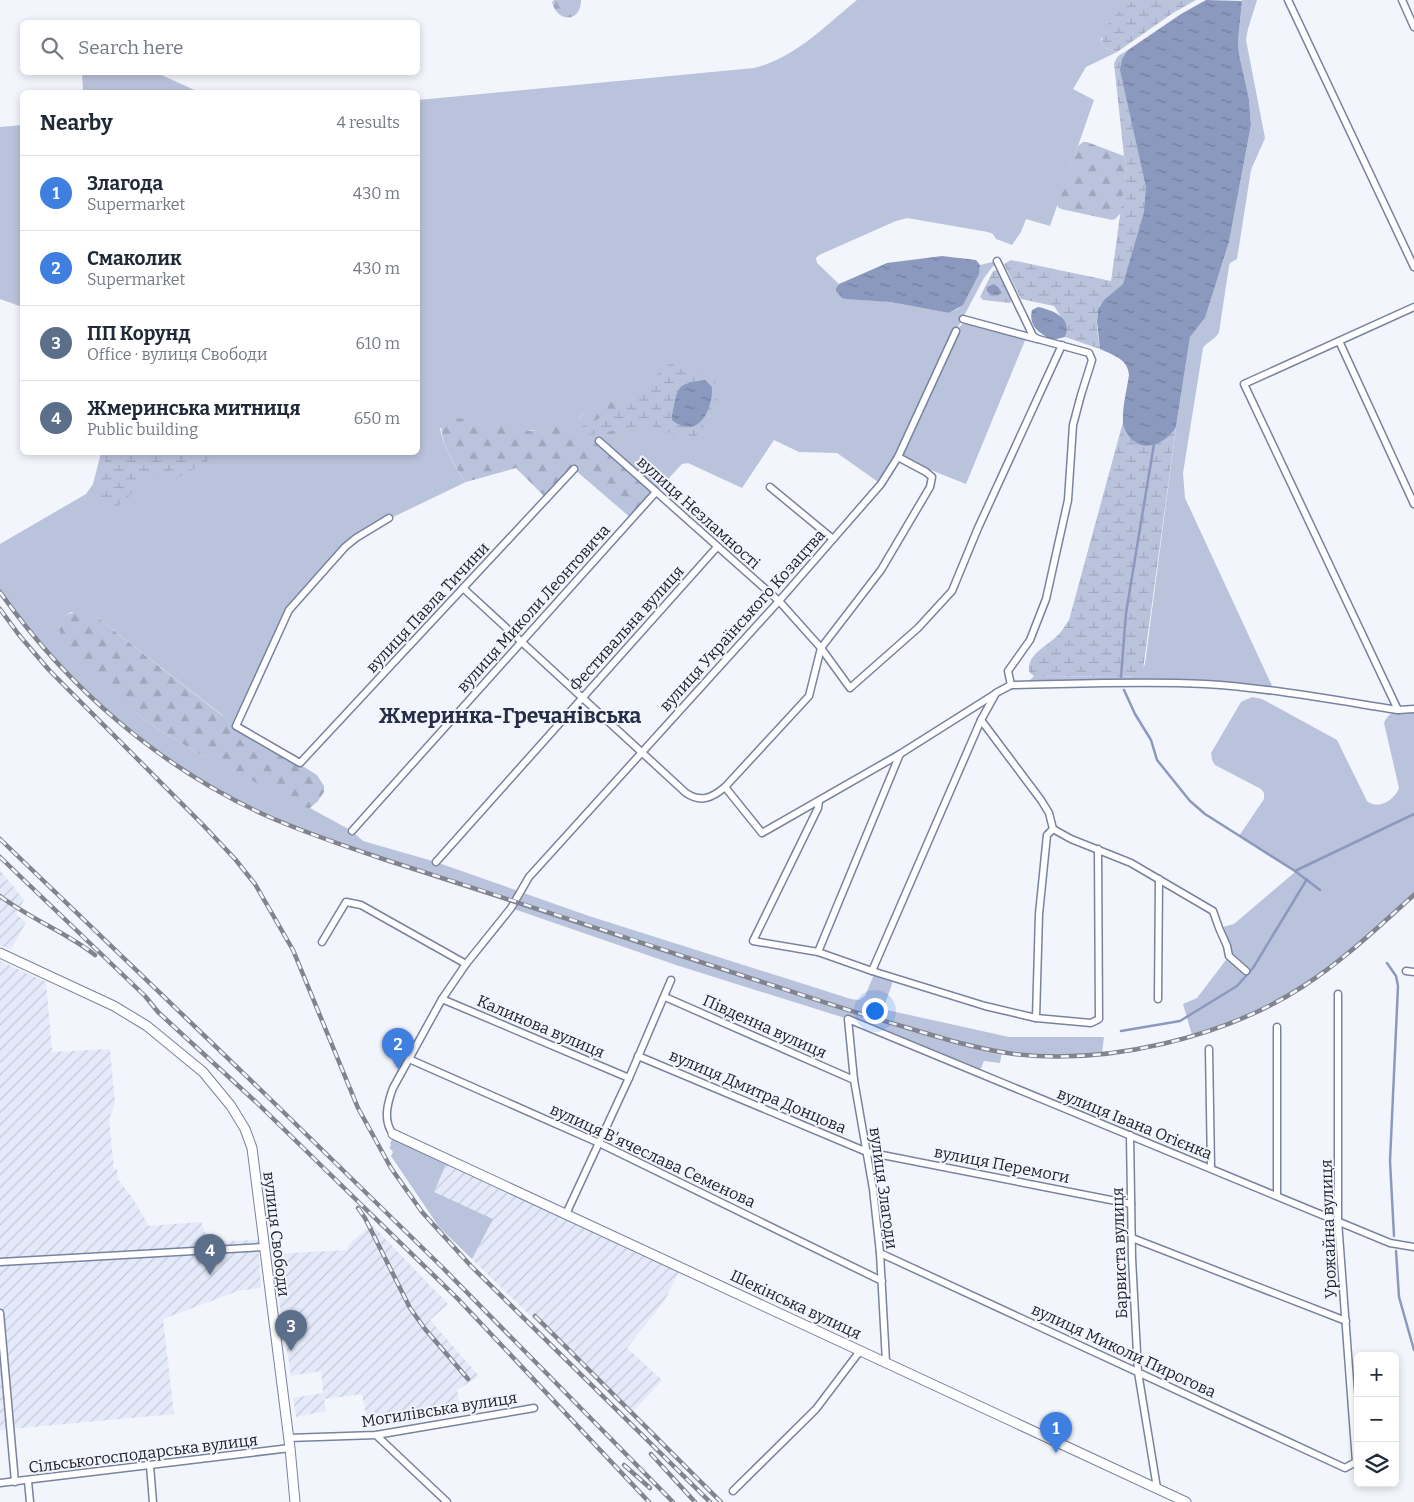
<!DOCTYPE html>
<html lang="en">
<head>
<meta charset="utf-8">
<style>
  :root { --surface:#fff; --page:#f2f2f3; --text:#1f2937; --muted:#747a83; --line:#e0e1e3; --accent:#7c3aed }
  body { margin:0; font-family:Bitter,serif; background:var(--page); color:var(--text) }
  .controls { position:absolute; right:15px; bottom:15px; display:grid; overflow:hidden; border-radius:8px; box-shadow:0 2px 8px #0003 }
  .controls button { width:45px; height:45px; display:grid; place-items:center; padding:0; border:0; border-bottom:1px solid var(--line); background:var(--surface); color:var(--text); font:25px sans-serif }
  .you { position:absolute; left:874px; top:1010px; width:18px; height:18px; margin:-12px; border:4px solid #fff; border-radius:50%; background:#1a73e8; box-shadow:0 0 0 8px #1a73e833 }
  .badge { display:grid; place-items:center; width:32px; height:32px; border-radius:50%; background:var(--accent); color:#fff; font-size:16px; font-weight:700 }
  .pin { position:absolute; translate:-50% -41px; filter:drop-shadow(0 1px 2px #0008) }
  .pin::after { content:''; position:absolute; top:26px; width:18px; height:15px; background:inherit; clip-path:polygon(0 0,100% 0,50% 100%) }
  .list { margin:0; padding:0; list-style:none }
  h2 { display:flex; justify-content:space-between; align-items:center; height:65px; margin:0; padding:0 20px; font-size:21px }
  h2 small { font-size:16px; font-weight:400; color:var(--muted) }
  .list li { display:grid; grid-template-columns:32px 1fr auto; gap:15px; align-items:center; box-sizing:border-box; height:75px; padding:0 20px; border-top:1px solid var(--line) }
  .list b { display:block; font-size:19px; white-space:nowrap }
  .list p { margin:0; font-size:16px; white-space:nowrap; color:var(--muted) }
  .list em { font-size:16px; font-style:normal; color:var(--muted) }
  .icon { flex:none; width:28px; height:28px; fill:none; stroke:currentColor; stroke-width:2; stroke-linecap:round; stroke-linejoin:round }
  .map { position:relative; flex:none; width:1414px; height:1502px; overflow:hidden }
  .search { position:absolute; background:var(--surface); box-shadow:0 2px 8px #0003; left:20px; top:20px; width:400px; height:55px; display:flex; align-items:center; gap:12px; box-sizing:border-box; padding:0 18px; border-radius:8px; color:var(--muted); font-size:19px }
  .panel { position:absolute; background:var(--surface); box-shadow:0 2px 8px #0003; left:20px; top:90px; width:400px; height:365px; border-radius:8px }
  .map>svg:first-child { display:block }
  .industrial { fill:url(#industrial-furrows) }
  .green { fill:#bac3dc }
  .forest { fill:url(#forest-firs) }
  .wetland { fill:url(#wetland-marsh) }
  .water { fill:url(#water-ripples) }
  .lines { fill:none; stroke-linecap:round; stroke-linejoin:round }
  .stream { stroke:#8c99be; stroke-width:2.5 }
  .street-casing { stroke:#7883a0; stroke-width:9 }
  .secondary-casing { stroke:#7883a0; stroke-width:11 }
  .street { stroke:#fff; stroke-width:6 }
  .secondary { stroke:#fff; stroke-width:9 }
  .rail-casing { stroke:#81848e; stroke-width:4.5 }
  .rail { stroke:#f3f5fc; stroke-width:2.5; stroke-dasharray:8; stroke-linecap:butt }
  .labels { text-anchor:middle; stroke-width:4; stroke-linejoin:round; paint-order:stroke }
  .street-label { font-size:16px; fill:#202431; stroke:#f3f5fc }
  .district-label { font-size:21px; font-weight:bold; fill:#272f48; stroke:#f3f5fc }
</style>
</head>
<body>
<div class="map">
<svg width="1414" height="1502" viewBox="0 0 1414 1502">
  <defs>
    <pattern id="industrial-furrows" width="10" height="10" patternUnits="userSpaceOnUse" patternTransform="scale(1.25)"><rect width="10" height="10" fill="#e4eafa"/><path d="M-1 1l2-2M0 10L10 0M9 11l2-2" fill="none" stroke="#c3c9d7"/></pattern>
    <pattern id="forest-firs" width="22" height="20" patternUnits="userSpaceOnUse" patternTransform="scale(1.25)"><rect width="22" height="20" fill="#bac3dc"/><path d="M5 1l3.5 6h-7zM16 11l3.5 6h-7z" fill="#a0a7bd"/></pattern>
    <pattern id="wetland-marsh" width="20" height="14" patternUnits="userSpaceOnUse" patternTransform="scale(1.25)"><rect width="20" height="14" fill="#bac3dc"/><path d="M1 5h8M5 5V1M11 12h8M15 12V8" fill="none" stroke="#a0a7bd"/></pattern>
    <pattern id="water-ripples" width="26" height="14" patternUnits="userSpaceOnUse" patternTransform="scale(1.25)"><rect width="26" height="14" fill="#8c99be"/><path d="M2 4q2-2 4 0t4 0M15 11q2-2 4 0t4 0" fill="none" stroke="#727d9b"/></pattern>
  </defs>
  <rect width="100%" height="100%" fill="#f3f5fc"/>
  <g class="industrial">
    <polygon points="0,870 24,900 16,914 26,922 11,950 0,945"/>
    <polygon points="0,961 46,982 52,1052 110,1049 115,1104 109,1119 114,1169 117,1169 118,1179 133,1199 149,1226 201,1222 206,1235 206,1242 258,1240 261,1288 238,1291 163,1319 174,1414 0,1430"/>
    <polygon points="447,1162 679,1272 665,1300 627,1348 662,1380 631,1414 472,1259 481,1242 434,1192"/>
    <polygon points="372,1225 448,1304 430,1320 479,1376 457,1390 461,1413 368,1424 362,1394 324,1399 326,1411 296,1417 293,1398 323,1393 321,1371 291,1376 286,1343 291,1342 287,1315 281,1315 273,1254 346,1250 352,1241"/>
  </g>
  <g class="green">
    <path d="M857,0H1133L1108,24L1101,39L1105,48L1117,52L1086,67L1073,89L1094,100L1050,226L1026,219L1021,232L1012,245L996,239L993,234L988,232L907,218L896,221L819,255L816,258L817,263L839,284L836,288L842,298L890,302L949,313L959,308L980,268V265L997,261L984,278L957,329L965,322L1026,338L966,484L898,457L881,484L837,453L799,452L774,440L742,488L688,463L682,464L656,492L599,441L584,411C581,416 579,420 574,422C545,437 474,429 440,428C443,445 455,469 466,482L389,519L356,538L289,610L236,726L94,615L71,612L63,618L59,627L135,712L153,726L201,755L310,808L352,831L363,841L436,862L589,916L851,999L859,1000L865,996L875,972L894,978L885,1004L887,1010L1009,1037H1104L1102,1053L1049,1056L1002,1052L1000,1063L984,1061L979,1073L848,1019L679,966L511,908L515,901L327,840L268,817L208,785L149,746L103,709L65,672L36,640L14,611L0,592V544L86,494L93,484L101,453L418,452V100L754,68C795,58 825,26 857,0Z"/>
    <path d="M1242,0H1257L1248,29L1246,40L1265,138L1251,170L1237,259L1230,263L1229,266L1219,332C1216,339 1208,341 1203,348L1183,473L1185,498L1274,690L1206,684L1025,685L1034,676L1121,677C1136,676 1138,677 1145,664L1176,427L1190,337L1205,318L1229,242L1251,125L1249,99L1239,54L1238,41Z"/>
    <polygon points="82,73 157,73 199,92 83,92"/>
    <polygon points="22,125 22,307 0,299 0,127"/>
    <path d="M1252,697L1262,699L1337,740L1367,801C1378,810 1394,801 1399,788L1384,723C1389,710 1402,710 1414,709V895C1368,936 1323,980 1267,1007C1243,1018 1217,1026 1192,1035L1183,1004L1197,998L1229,956L1219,928L1234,924L1295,872L1239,836L1264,799V793L1261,789L1215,765L1212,760L1211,753L1241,702Z"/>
    <polygon points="393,1138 447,1162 434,1192 493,1219 472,1259 439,1227 391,1156 393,1152 389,1147 391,1146 390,1143"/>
  </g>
  <g class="forest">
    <path d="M554,0H581C581,23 557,23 552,2Z"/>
    <polygon points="1083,142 1087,142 1124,156 1127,165 1121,213 1115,219 1112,220 1061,209 1058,207 1057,204 1078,146"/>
    <path d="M629,398L636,401L637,426L627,436L599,441L656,492L632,519L574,469L547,499L516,468L466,482C457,471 434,433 444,420L451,417L530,431L566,425L580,418L584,411L589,409L621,399Z"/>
    <path d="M83,610L94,615L220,714L317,775L324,786V792L318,801L310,808H307L201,755L153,726L135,712L62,639C54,619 66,613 83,610Z"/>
  </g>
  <g class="wetland">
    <path d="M1133,0H1196L1173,13L1117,52L1105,48C1093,29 1120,12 1133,0Z"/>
    <path d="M1128,50L1127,60L1150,187L1130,278L1100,305C1094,319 1098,334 1100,349L1065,337L1066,333L1061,317L1054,306L1021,299L1004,264L1011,260L1111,281L1127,165L1124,156L1114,63L1118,56Z"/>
    <polygon points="998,270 1012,300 1010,303 983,300 980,297 993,271"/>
    <polygon points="676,361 681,362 715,381 719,392 717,398 701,432 690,440 685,440 648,424 581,437 577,436 575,434 577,429 627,405 664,367"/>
    <path d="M1123,422L1138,437L1167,433L1176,427L1143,670L1135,676L1121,677L1034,676L1029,672C1027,654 1046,647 1057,636C1062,632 1065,625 1069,620Z"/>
    <path d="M107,453V452L216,453L211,459L176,479H171L157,474C138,478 130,504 110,509L103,506L97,497Z"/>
  </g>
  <g class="water">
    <path d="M1206,0L1242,1L1238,41L1239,54L1249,99L1251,125L1229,242L1205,318L1190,337L1176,427C1166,443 1143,455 1129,436C1126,432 1123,427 1123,422C1122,408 1127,389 1129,375C1128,359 1113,355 1100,349L1097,322L1098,309L1104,300L1123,284L1144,212L1146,187L1120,70L1122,59L1128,50L1181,14Z"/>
    <polygon points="942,256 976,260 980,265 979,274 963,305 949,313 890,302 846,299 842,298 836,291 836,288 839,284 887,263"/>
    <path d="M994,284L998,287L1002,293C997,296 990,296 987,291V287Z"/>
    <path d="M1038,307C1052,310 1073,317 1065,337L1052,340C1040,333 1028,327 1032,310Z"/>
    <path d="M705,380L712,387C713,410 698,441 672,420V416C678,387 675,384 705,380Z"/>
  </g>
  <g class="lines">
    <g class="stream">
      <polyline points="1121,677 1126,613 1154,444"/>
      <polyline points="1124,690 1135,714 1151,740 1157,760 1190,801 1205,814 1295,871 1320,890"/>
      <polyline points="1295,871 1414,814"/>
      <polyline points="1387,963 1396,976 1398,986 1390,1161 1394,1236"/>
      <polyline points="1121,1031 1180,1021 1237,986 1253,968 1307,879"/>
      <polyline points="1396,1251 1399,1297 1414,1350"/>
    </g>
    <g class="street-casing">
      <g id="street">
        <polyline points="1288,0 1414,267"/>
        <polyline points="1402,0 1414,27"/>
        <path d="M997,261L1033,336L1038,339L1089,353L1092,360L1081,395L1073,425L1068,500L1046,599L1030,640L1008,671L1011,685C1075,684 1141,681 1205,684C1270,688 1334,700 1398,710"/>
        <polyline points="1414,307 1244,384 1398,710 1414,709"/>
        <polyline points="963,319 1037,339"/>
        <polyline points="1339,341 1414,504"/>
        <polyline points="599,441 779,601 821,648 850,688 918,628 952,591 978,528 1062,345"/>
        <polyline points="770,487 833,539"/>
        <polyline points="389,518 356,538 345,547 289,610 236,726 300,763 574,469"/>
        <path d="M463,588L686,793C701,803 712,798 725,787L809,696L821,648L881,570L930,487L932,477L926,472L898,457"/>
        <polyline points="1011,685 996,693 981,720 1041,800 1049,813 1053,829 1071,839 1131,863 1213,911 1219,928 1227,946 1229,956 1246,971"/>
        <polyline points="900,754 818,952 872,971 981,720"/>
        <polyline points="725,787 762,833 900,754 995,694"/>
        <polyline points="352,831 656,492"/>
        <polyline points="436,862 717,547"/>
        <polyline points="322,942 346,902 361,905 466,964"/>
        <polyline points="818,952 753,941 818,808 819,801"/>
        <polyline points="872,971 985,1006 1036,1018 1039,914 1047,835 1053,829"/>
        <polyline points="1406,971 1414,972"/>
        <polyline points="665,997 854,1080"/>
        <polyline points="442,999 629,1078"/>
        <polyline points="1158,999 1159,879"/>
        <polyline points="1036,1018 1091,1023 1099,1019 1098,849"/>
        <polyline points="1209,1049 1211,1168"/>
        <polyline points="638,1056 867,1152 1131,1204"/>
        <polyline points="409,1059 599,1143 882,1281"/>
        <path d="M393,1134C383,1121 387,1104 393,1088L442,999L466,964L511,908L529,877L779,601L881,484L898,457L956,331"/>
        <polyline points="1130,1135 1132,1258 1138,1372 1157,1488"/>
        <polyline points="1277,1196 1277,1027"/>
        <polyline points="566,1214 629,1078 671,980"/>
        <polyline points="1132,1238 1346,1321"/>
        <polyline points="880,1253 1345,1468 1356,1462 1338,1221 1338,994"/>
        <polyline points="0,1262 263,1247"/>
        <polyline points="0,1313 15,1482"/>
        <polyline points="886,1362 880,1253 873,1189 854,1080 848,1019 1390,1243 1414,1247"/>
        <polyline points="376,1435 447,1502"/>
        <polyline points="288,1438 376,1435 534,1408"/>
        <polyline points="150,1466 153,1502"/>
        <polyline points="28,1481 30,1502"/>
        <polyline points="0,1483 290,1448"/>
        <polyline points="733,1491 816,1409 860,1351"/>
      </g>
    </g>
    <g class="secondary-casing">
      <g id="secondary">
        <polyline points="0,953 114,1006 147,1026 203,1072 231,1106 245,1129 252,1148 290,1448 295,1502"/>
        <polyline points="393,1134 1186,1502"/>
      </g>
    </g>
    <use href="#street" class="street"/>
    <use href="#secondary" class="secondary"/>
    <g class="rail-casing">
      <g id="rail">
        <path d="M0,592C68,688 159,767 267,816C303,832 342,845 380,858C506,898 631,939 756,980C806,996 855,1013 905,1027C941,1038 977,1049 1014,1054C1107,1065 1223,1038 1302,987C1343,961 1378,927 1414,895"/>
        <polyline points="0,609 19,635 49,670 203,825 235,859 255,884 293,950 358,1108 391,1168 422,1212 471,1266 710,1502"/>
        <polyline points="0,839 265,1094 442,1267 673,1502"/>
        <polyline points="0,857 145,996 158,1012 256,1102 458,1299 649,1502"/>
        <path d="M0,896C30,919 66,932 95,955"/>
        <polyline points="358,1208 365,1218 410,1308 425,1329 468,1379"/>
        <polyline points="535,1316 721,1502"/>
        <polyline points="651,1454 695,1502"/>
        <polyline points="624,1465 650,1488"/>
      </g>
    </g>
    <use href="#rail" class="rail"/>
  </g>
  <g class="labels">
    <g class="street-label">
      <text transform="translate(699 512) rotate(42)" y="6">вулиця Незламності</text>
      <text transform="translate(427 607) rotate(-47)" y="6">вулиця Павла Тичини</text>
      <text transform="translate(533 608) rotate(-48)" y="6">вулиця Миколи Леонтовича</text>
      <text transform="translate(742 620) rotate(-48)" y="6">вулиця Українського Козацтва</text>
      <text transform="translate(626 628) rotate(-48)" y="6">Фестивальна вулиця</text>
      <text transform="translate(541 1026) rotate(23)" y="6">Калинова вулиця</text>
      <text transform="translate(765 1026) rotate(24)" y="6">Південна вулиця</text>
      <text transform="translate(758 1091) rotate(23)" y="6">вулиця Дмитра Донцова</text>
      <text transform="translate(1135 1123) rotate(22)" y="6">вулиця Івана Огієнка</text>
      <text transform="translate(653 1155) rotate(25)" y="6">вулиця В'ячеслава Семенова</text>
      <text transform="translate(1002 1164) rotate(11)" y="6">вулиця Перемоги</text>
      <text transform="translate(884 1188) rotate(82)" y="6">вулиця Злагоди</text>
      <text transform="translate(1328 1229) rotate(-92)" y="6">Урожайна вулиця</text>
      <text transform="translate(277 1234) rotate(83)" y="6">вулиця Свободи</text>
      <text transform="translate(1119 1253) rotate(-92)" y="6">Барвиста вулиця</text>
      <text transform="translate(796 1304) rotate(25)" y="6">Шекінська вулиця</text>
      <text transform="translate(1124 1350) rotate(25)" y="6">вулиця Миколи Пирогова</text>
      <text transform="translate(439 1409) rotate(-9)" y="6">Могилівська вулиця</text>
      <text transform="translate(143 1453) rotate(-7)" y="6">Сільськогосподарська вулиця</text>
    </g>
    <g class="district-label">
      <text x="510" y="723">Жмеринка-Гречанівська</text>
    </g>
  </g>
</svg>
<div class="controls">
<button>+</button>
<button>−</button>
<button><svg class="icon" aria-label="layers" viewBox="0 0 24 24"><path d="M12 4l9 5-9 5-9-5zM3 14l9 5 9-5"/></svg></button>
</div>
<div class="you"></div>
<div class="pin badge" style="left:1056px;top:1453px;background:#3f7fe0">1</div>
<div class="pin badge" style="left:398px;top:1069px;background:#3f7fe0">2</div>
<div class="pin badge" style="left:291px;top:1351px;background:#5c6f8a">3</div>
<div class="pin badge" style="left:210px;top:1275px;background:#5c6f8a">4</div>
<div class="search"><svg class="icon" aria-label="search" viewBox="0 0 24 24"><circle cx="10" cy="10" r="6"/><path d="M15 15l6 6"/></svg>Search here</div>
<section class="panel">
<h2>Nearby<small>4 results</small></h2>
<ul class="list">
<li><span class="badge" style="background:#3f7fe0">1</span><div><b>Злагода</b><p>Supermarket</p></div><em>430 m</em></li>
<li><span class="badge" style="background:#3f7fe0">2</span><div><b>Смаколик</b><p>Supermarket</p></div><em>430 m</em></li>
<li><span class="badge" style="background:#5c6f8a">3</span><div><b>ПП Корунд</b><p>Office · вулиця Свободи</p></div><em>610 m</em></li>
<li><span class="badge" style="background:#5c6f8a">4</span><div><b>Жмеринська митниця</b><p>Public building</p></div><em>650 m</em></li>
</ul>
</section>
</div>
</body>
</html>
